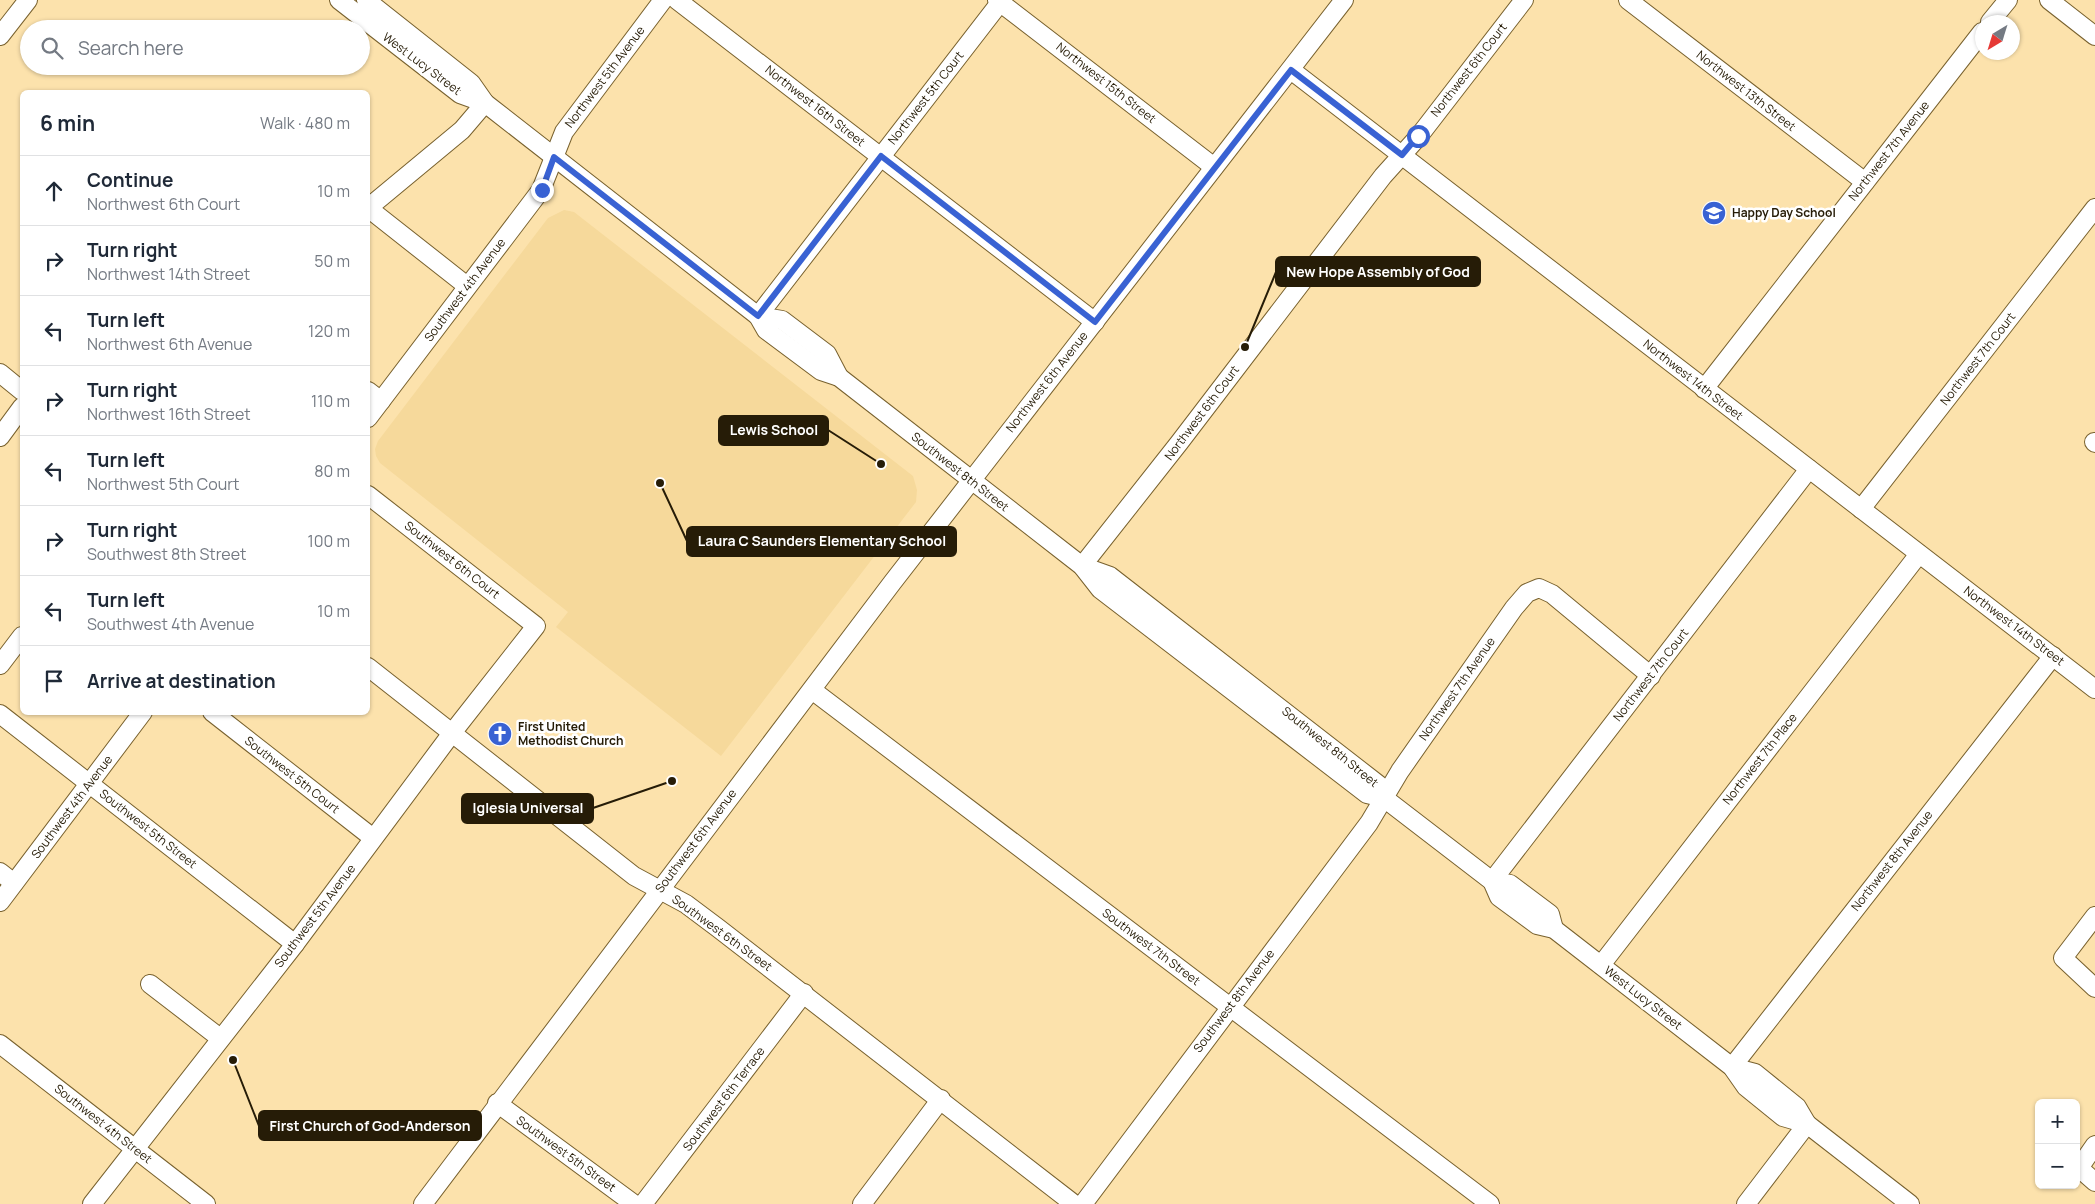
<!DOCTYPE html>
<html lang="en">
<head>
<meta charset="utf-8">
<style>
  :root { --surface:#fff; --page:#f6f6f7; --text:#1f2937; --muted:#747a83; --line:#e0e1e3 }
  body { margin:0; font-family:Manrope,sans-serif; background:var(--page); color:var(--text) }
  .controls { position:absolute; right:15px; bottom:15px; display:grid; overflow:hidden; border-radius:8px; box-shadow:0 1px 4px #0004 }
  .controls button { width:45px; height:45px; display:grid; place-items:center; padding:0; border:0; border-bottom:1px solid var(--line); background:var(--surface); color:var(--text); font:25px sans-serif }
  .compass { position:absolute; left:1975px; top:15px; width:45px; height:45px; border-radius:50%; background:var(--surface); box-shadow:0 1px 4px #0004; rotate:218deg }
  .stop { position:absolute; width:15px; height:15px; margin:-11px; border:4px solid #3962d3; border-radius:50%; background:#fff }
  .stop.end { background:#3962d3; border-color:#fff; box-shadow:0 1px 5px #0008 }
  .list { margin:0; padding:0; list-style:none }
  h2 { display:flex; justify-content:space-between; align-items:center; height:65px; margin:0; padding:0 20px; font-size:21px }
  h2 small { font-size:16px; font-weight:400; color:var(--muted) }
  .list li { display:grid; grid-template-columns:32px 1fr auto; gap:15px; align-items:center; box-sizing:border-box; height:70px; padding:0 20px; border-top:1px solid var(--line) }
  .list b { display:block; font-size:19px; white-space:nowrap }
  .list p { margin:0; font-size:16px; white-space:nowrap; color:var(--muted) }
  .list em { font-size:16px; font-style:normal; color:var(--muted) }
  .icon { flex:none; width:28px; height:28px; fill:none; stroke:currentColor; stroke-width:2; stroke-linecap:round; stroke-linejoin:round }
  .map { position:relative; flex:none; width:2095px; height:1204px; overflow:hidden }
  .search { position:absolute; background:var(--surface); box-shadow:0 1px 4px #0004; left:20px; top:20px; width:350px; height:55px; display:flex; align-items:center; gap:12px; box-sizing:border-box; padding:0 18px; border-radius:28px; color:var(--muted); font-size:19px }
  .panel { position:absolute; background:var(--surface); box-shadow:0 1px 4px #0004; left:20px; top:90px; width:350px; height:625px; border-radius:8px }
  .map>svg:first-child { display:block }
  .built { fill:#f6d99b }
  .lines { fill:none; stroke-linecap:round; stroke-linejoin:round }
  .minor-casing { stroke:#78612e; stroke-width:20 }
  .minor { stroke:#fff; stroke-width:18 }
  .route { stroke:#3962d3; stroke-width:6 }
  .labels { text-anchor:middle; stroke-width:5; stroke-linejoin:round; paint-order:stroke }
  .street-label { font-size:12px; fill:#261c07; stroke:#fff }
  .poi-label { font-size:12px; font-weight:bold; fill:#261c07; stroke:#fff; text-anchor:start }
  .leader { fill:none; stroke:#261c07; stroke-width:2 }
  .callout-dot { fill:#261c07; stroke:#fff; stroke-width:2 }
  .callout { fill:#261c07; stroke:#261c07; stroke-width:2 }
  .callout-label { font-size:14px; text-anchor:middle; font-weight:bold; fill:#fff }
</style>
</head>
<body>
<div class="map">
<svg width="2095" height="1204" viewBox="0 0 2095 1204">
  <rect width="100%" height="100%" fill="#fce2ac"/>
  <polygon class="built" points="564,210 574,212 913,476 917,490 916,502 721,756 556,627 568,612 380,463 376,456 375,449 378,441 548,218"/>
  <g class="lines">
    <g class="minor-casing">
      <g id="minor">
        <polyline points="339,0 460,94 485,103 758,316 766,330 821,371 839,377 1082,566 1100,589 1367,794 1384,798 1492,881 1499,897 1537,925 1554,929 1732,1067 1746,1087 1783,1117 1807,1124 1910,1204"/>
        <polyline points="366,0 471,83 485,103"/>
        <polyline points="677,0 1095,322"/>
        <polyline points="997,0 1214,167"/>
        <polyline points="1628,0 1865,182"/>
        <polyline points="2049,0 2095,36"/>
        <polyline points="1990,22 2008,0"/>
        <polyline points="0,36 28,0"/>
        <polyline points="1291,70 2095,689"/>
        <polyline points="368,208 462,130 485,103"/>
        <polyline points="368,208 467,286"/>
        <polyline points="758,316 1002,0"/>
        <polyline points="758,316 782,320 827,354 839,377"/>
        <polyline points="0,373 22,391"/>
        <polyline points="1704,389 1982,32"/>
        <polyline points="368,391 381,401"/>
        <polyline points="368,418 541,190 564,132 663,0"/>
        <polyline points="0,437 22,407"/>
        <polyline points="2094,442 2095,443"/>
        <polyline points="1861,509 2095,208"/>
        <polyline points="1082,566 1179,443 1383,176 1419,136 1524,0"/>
        <polyline points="1082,566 1110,576 1379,785 1384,798"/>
        <polyline points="0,665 22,636"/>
        <polyline points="368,667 634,876 686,904 718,928 1074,1204"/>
        <polyline points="812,690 1490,1204"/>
        <polyline points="212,712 373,838"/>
        <polyline points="0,714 295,944"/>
        <polyline points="0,872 14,883"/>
        <polyline points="1492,881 1809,469"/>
        <polyline points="1492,881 1510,884 1550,914 1554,929"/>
        <polyline points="0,902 143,712"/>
        <polyline points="2095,916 2063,958 2095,988"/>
        <polyline points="1601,965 1919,554"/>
        <polyline points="150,984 220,1038"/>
        <polyline points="0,1044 206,1204"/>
        <polyline points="1732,1067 2053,656"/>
        <polyline points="1732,1067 1755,1073 1797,1107 1807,1124"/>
        <polyline points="497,1103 634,1204"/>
        <polyline points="2095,1145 2079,1168 2095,1182"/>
        <polyline points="92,1204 295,944 452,733 536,626 368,495"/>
        <polyline points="423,1204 892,583 1344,0"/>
        <polyline points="643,1204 804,993"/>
        <polyline points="862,1204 941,1099"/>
        <polyline points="1083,1204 1369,823 1400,771 1514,608 1527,593 1539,588 1552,594 1651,676"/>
        <polyline points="1746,1204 1807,1124"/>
      </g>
    </g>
    <use href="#minor" class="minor"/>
  </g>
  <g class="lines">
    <polyline class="route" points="542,190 554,157 758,316 881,156 1095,322 1291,70 1402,155 1418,136"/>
  </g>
  <defs>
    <g id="school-disc" transform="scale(1.25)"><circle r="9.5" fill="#3962d3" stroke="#fff"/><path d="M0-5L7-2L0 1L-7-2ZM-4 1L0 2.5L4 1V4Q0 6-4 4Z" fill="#fff"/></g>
    <g id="church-disc" transform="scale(1.25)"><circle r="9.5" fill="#3962d3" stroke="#fff"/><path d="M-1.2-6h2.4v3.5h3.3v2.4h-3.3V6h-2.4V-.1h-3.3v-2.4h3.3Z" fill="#fff"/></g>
  </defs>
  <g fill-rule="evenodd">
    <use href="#school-disc" x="1714" y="213"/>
    <use href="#church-disc" x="500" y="734"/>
  </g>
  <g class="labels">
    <g class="street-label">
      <text transform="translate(422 64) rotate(37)" y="4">West Lucy Street</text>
      <text transform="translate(1469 70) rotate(-52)" y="4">Northwest 6th Court</text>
      <text transform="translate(605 77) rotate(-53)" y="4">Northwest 5th Avenue</text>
      <text transform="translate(1106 83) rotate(38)" y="4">Northwest 15th Street</text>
      <text transform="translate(1746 91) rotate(38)" y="4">Northwest 13th Street</text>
      <text transform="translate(926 98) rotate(-52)" y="4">Northwest 5th Court</text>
      <text transform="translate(815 106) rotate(38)" y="4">Northwest 16th Street</text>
      <text transform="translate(1889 151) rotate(-52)" y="4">Northwest 7th Avenue</text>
      <text transform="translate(465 290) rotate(-53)" y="4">Southwest 4th Avenue</text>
      <text transform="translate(1978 359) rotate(-52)" y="4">Northwest 7th Court</text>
      <text transform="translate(1693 380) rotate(38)" y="4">Northwest 14th Street</text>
      <text transform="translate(1047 382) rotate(-52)" y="4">Northwest 6th Avenue</text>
      <text transform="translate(1202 413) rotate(-53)" y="4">Northwest 6th Court</text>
      <text transform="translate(960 472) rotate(38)" y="4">Southwest 8th Street</text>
      <text transform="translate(452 560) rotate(38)" y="4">Southwest 6th Court</text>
      <text transform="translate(2014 626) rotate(37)" y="4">Northwest 14th Street</text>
      <text transform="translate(1651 675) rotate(-52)" y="4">Northwest 7th Court</text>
      <text transform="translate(1457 689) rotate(-55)" y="4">Northwest 7th Avenue</text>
      <text transform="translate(1330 747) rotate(39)" y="4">Southwest 8th Street</text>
      <text transform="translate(1760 759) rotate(-52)" y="4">Northwest 7th Place</text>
      <text transform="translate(292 775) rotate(38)" y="4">Southwest 5th Court</text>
      <text transform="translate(72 807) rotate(-53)" y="4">Southwest 4th Avenue</text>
      <text transform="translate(148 829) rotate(38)" y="4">Southwest 5th Street</text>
      <text transform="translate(696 841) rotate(-53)" y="4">Southwest 6th Avenue</text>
      <text transform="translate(1892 861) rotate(-52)" y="4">Northwest 8th Avenue</text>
      <text transform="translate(315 916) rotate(-53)" y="4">Southwest 5th Avenue</text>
      <text transform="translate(722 933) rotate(36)" y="4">Southwest 6th Street</text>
      <text transform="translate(1151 947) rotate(37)" y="4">Southwest 7th Street</text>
      <text transform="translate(1643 998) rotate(38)" y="4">West Lucy Street</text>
      <text transform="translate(1234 1001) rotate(-53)" y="4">Southwest 8th Avenue</text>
      <text transform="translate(724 1099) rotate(-53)" y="4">Southwest 6th Terrace</text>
      <text transform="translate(103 1124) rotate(38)" y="4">Southwest 4th Street</text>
      <text transform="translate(566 1154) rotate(36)" y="4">Southwest 5th Street</text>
    </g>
    <g class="poi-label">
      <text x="1732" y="217">Happy Day School</text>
      <text x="518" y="731">First United<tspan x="518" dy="14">Methodist Church</tspan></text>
    </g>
  </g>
  <path class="leader" d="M1245 347L1276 272M881 464L828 430M660 483L687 541M672 781L593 808M233 1060L259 1126"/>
  <g class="callout-dot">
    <circle cx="1245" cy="347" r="5"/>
    <circle cx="881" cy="464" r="5"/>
    <circle cx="660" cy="483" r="5"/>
    <circle cx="672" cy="781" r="5"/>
    <circle cx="233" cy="1060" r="5"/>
  </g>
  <g class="callout">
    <rect x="1276" y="257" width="204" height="29" rx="5"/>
    <rect x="719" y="416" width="109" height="29" rx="5"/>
    <rect x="687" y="527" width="269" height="29" rx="5"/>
    <rect x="462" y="794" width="131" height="29" rx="5"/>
    <rect x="259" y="1111" width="222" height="29" rx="5"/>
  </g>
  <g class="callout-label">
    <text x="1378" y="277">New Hope Assembly of God</text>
    <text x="774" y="435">Lewis School</text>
    <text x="822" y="546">Laura C Saunders Elementary School</text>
    <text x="528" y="813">Iglesia Universal</text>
    <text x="370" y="1131">First Church of God-Anderson</text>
  </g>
</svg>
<div class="controls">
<button>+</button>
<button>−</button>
</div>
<svg class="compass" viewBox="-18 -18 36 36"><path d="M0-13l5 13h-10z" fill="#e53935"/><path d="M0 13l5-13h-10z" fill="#747a83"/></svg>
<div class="stop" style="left:1418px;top:136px"></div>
<div class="stop end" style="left:542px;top:190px"></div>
<div class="search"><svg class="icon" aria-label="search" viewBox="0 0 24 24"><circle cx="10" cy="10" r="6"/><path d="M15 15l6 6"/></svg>Search here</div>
<section class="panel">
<h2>6 min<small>Walk · 480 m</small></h2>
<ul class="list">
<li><svg class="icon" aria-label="ahead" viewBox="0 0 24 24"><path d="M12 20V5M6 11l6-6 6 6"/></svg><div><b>Continue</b><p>Northwest 6th Court</p></div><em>10 m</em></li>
<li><svg class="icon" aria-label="right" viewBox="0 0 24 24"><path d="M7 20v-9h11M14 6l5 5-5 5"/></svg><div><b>Turn right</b><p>Northwest 14th Street</p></div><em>50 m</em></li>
<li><svg class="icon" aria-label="left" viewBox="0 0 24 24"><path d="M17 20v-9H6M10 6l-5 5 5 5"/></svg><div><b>Turn left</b><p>Northwest 6th Avenue</p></div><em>120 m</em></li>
<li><svg class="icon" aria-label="right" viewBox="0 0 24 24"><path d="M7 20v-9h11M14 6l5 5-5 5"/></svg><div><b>Turn right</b><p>Northwest 16th Street</p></div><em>110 m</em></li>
<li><svg class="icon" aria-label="left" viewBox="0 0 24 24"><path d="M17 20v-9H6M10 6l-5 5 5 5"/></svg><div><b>Turn left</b><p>Northwest 5th Court</p></div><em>80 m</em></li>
<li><svg class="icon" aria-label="right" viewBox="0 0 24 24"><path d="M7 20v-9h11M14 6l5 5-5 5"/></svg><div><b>Turn right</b><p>Southwest 8th Street</p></div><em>100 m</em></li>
<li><svg class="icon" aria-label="left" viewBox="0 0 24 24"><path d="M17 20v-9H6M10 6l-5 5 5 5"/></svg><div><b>Turn left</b><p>Southwest 4th Avenue</p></div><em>10 m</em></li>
<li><svg class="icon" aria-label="arrive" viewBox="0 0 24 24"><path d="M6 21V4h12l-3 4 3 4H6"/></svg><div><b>Arrive at destination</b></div></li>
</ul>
</section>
</div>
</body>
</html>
